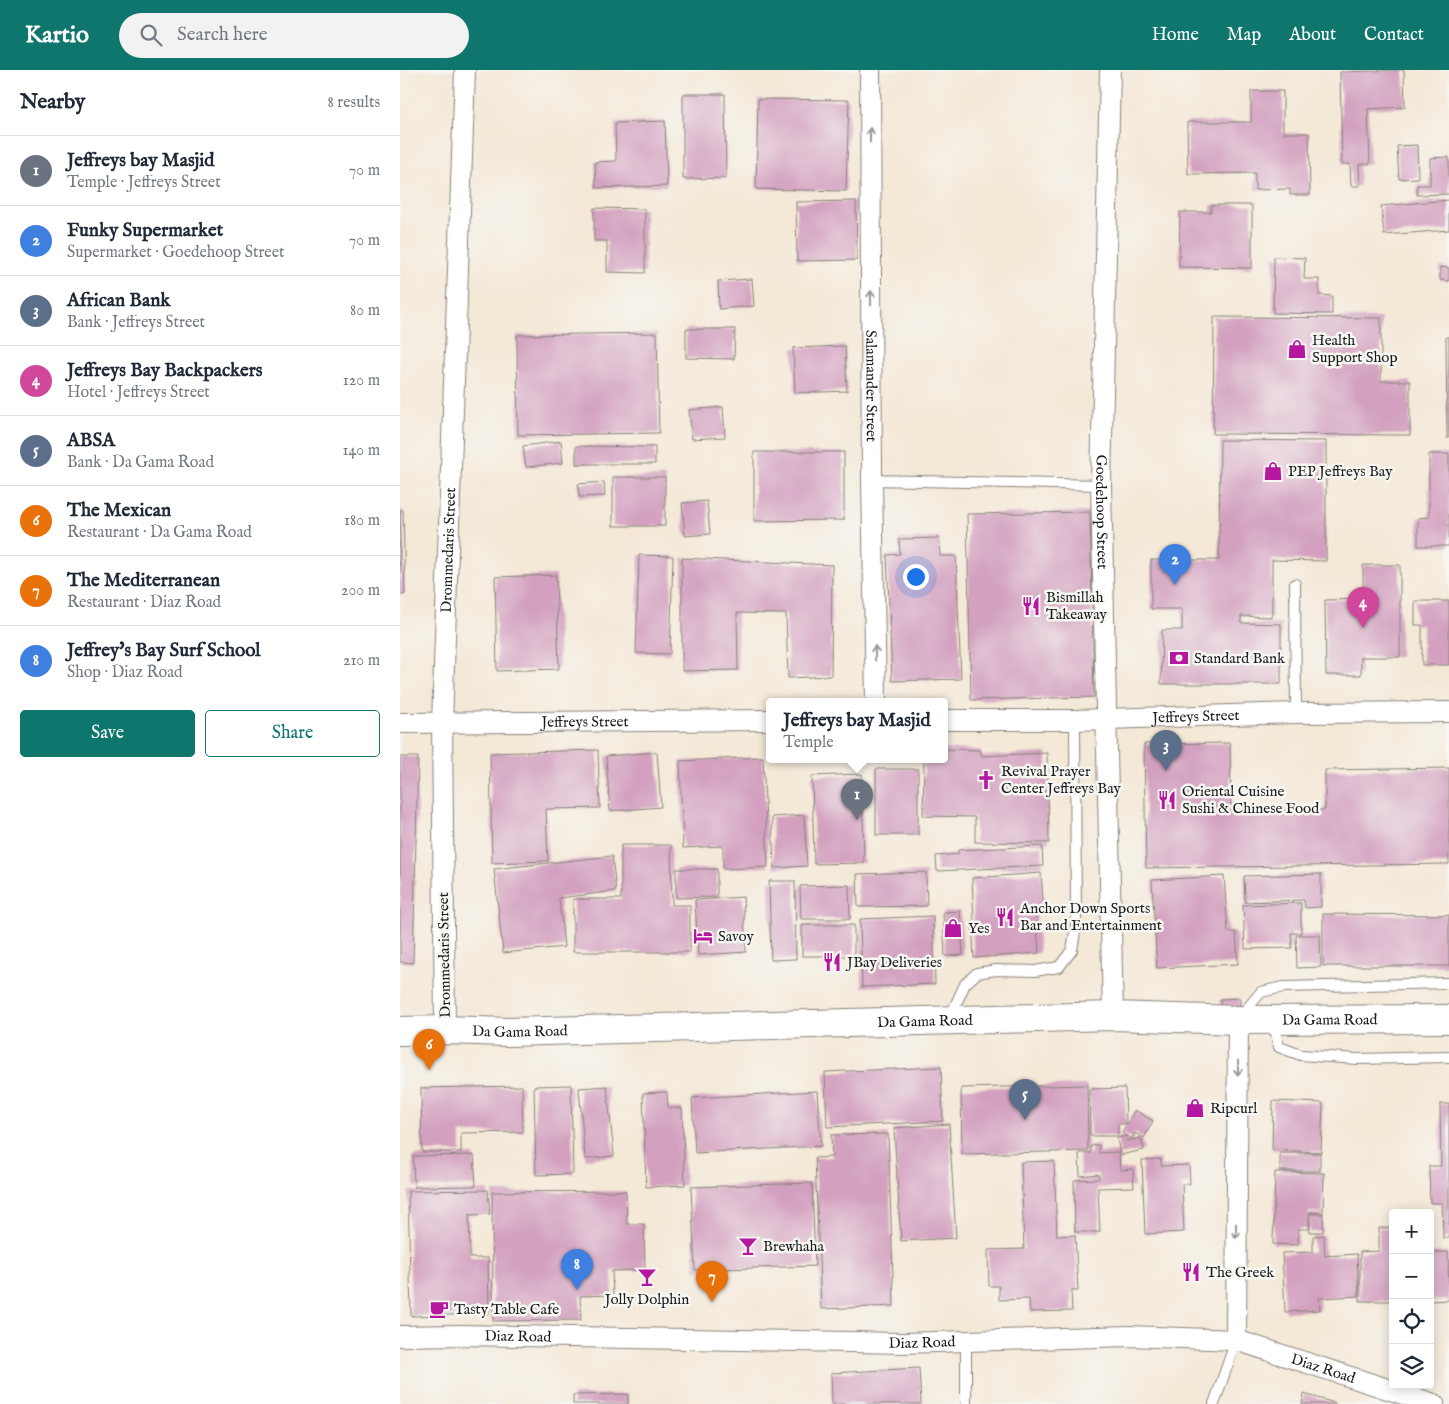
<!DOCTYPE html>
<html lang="en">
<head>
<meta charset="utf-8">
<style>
  :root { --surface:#fff; --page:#f2f2f3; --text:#1f2937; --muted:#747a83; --line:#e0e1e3; --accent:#0f766e }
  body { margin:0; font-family:"IM FELL English",serif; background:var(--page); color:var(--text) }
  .controls { position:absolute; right:15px; bottom:15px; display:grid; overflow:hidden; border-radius:5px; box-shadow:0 2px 12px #0003 }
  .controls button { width:45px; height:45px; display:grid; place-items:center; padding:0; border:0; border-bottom:1px solid var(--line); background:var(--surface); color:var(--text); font:25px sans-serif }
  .you { position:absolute; left:515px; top:506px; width:18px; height:18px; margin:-12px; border:4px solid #fff; border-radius:50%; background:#1a73e8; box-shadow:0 0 0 8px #1a73e833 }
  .badge { display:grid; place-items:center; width:32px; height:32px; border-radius:50%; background:var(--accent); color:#fff; font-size:16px; font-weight:700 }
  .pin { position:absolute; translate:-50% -41px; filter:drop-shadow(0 1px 2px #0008) }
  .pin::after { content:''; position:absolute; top:26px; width:18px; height:15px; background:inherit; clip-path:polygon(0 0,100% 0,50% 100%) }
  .popup { position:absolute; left:366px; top:628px; width:182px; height:65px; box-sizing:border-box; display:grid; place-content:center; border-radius:5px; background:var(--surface); filter:drop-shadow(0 1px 4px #0005); font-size:16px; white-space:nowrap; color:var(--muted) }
  .popup b { font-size:19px; color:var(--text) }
  .popup::after { content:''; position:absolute; left:50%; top:100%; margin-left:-10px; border:10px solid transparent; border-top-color:var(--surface) }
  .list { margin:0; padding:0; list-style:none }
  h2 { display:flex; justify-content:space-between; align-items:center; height:65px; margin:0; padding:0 20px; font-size:21px }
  h2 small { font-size:16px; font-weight:400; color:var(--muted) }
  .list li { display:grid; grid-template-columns:32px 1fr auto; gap:15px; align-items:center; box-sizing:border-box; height:70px; padding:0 20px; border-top:1px solid var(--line) }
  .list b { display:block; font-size:19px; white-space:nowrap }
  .list p { margin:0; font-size:16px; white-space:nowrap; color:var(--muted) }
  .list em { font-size:16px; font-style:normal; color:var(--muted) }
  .actions { display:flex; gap:10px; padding:15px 20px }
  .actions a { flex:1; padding:11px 0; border:1px solid var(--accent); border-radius:5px; text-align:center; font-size:18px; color:var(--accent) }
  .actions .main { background:var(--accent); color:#fff }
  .icon { flex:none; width:28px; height:28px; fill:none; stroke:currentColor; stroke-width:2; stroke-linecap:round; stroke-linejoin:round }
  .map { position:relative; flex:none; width:1049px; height:1334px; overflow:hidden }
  header { display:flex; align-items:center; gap:30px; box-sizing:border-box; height:70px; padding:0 25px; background:var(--accent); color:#fff }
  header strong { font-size:24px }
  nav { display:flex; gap:28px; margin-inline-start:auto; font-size:18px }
  .search { width:350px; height:45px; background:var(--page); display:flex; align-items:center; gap:12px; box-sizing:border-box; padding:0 18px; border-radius:28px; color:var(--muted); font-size:19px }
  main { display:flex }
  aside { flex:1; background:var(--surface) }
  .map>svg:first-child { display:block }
  .building { fill:#d3a1bf }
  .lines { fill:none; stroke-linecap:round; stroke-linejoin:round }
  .lane-casing { stroke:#88827a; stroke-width:12 }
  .street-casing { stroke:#88827a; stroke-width:22 }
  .secondary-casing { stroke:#88827a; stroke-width:30 }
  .lane { stroke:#fff; stroke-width:10 }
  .street { stroke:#fff; stroke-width:20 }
  .secondary { stroke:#fff; stroke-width:28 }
  .oneway { stroke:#999 }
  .labels { text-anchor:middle; stroke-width:5; stroke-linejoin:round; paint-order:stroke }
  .poi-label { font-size:15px; fill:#1c1c1c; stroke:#f6f6f2; text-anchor:start }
  .street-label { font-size:15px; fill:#1c1c1c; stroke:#f6f6f2 }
</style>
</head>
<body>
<header>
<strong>Kartio</strong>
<div class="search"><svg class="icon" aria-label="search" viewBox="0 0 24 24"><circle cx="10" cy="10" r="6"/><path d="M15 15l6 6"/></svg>Search here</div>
<nav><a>Home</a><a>Map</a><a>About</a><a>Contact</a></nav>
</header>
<main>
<aside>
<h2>Nearby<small>8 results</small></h2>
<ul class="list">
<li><span class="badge" style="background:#6b7280">1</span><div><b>Jeffreys bay Masjid</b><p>Temple · Jeffreys Street</p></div><em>70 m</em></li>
<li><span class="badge" style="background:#3f7fe0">2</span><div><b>Funky Supermarket</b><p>Supermarket · Goedehoop Street</p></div><em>70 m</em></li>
<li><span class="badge" style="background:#5c6f8a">3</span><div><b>African Bank</b><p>Bank · Jeffreys Street</p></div><em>80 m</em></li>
<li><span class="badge" style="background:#d1479c">4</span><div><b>Jeffreys Bay Backpackers</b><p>Hotel · Jeffreys Street</p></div><em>120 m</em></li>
<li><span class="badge" style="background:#5c6f8a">5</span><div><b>ABSA</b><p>Bank · Da Gama Road</p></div><em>140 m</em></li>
<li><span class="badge" style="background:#e8710a">6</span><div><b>The Mexican</b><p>Restaurant · Da Gama Road</p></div><em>180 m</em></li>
<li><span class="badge" style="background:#e8710a">7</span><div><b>The Mediterranean</b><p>Restaurant · Diaz Road</p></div><em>200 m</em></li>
<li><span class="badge" style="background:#3f7fe0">8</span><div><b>Jeffrey's Bay Surf School</b><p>Shop · Diaz Road</p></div><em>210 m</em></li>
</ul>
<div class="actions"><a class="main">Save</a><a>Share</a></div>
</aside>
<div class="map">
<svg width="1049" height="1334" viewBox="0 0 1049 1334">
  <rect width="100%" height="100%" fill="#f6f6f2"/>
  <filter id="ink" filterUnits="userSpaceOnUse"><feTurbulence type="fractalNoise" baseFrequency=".02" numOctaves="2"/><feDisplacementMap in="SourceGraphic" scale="10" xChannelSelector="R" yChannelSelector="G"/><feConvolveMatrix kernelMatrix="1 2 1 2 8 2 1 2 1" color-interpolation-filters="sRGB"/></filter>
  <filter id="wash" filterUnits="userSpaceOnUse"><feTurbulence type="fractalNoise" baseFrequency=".0096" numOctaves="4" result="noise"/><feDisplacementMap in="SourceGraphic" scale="20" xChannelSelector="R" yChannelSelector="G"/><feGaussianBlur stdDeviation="1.12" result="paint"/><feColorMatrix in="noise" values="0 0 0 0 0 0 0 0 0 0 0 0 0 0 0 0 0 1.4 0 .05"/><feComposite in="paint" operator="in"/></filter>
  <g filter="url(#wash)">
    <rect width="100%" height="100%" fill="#f4e8d7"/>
    <g id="blocks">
      <g class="building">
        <polygon points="1004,0 1005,37 968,39 970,94 959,94 960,116 951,116 950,94 942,94 940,2"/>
        <polygon points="851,21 883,21 883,63 909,63 910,125 890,125 890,119 855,120 855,103 788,104 787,52 851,52"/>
        <polygon points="283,24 325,24 326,108 283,109"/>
        <polygon points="358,29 449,30 446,121 356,119"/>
        <polygon points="265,51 267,116 196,118 195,92 216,91 215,53"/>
        <polygon points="1017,75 1018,108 999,109 997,76"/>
        <polygon points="1049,87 1049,124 1017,125 1017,115 1030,115 1030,88"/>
        <polygon points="1049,130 1049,160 984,165 981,136"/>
        <polygon points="456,131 457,190 397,191 396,132"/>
        <polygon points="811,135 852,135 852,198 779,197 780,142 811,142"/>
        <polygon points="194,138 245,139 245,203 207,202 207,171 194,171"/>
        <polygon points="874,187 905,188 904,209 919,209 919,225 932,226 932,244 873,243"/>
        <polygon points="1040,197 1049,198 1049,211 1040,210"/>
        <polygon points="352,209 354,236 319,239 318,211"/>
        <polygon points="814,247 981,248 981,311 1010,311 1010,365 813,364"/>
        <polygon points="286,259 335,259 334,289 286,288"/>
        <polygon points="257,263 259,363 118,365 117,265"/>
        <polygon points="1046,267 1049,267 1049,368 1047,368"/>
        <polygon points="445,276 447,321 395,323 393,278"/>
        <polygon points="323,337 325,367 292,369 289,340"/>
        <polygon points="820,370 926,371 926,491 872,490 872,547 841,546 841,553 881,554 881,614 761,614 762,560 782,560 782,539 751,539 751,490 819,490"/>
        <polygon points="161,371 163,393 126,397 123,376"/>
        <polygon points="176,376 255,377 255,394 176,394"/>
        <polygon points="354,382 444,382 444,450 354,451"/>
        <polygon points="1029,384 1049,384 1049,476 1018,476 1018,448 1029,447"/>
        <rect x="213" y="407" width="52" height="49"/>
        <polygon points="204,412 205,426 179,427 178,414"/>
        <polygon points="307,431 310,464 285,466 282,433"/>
        <polygon points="0,440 3,440 5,524 0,525"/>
        <polygon points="690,442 694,627 571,630 567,444"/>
        <polygon points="539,468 540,486 556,486 561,609 492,611 487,485 500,484 499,469"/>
        <polygon points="239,485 273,486 270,584 236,583"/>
        <polygon points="282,488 432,495 431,606 388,608 386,544 337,543 338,600 282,601"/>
        <polygon points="963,495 1000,495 1000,587 961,587 961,605 926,605 925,530 963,529"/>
        <polygon points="156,505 159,599 97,601 95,507"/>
        <polygon points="1015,531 1049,531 1049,595 1022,595 1022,555 1015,555"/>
        <polygon points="830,673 831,741 925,740 925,700 1049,698 1049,794 746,798 744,674"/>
        <polygon points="544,679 580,680 582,686 647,683 649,773 575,772 575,747 523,746 524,689 544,689"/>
        <polygon points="198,680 200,738 146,739 148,791 92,793 90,683"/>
        <polygon points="257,682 261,737 210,741 206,686"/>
        <polygon points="0,687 18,687 13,893 0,892"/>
        <polygon points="363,687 368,797 323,799 323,776 283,778 280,691"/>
        <rect x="476" y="699" width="42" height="66"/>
        <polygon points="462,704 464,793 414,794 412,706"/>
        <polygon points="404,745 407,796 374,798 372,747"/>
        <polygon points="221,775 271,775 272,835 290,835 290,882 173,882 173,829 221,829"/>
        <polygon points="642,776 643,796 537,801 536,786 558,784 558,780"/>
        <polygon points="212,786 216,821 159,828 164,877 103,883 94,799"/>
        <polygon points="276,799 317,799 317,827 276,828"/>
        <polygon points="526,802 527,836 458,837 457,804"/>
        <polygon points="641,803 644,843 636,843 639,883 574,888 572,852 574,850 572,808"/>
        <polygon points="921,804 921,837 905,838 904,830 845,832 844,806"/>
        <polygon points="824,806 828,862 836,862 838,894 757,898 752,810"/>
        <polygon points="369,811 395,811 396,889 371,890"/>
        <polygon points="449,815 450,849 401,849 400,816"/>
        <polygon points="343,827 346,882 298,885 295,830"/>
        <polygon points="901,833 901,863 891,863 892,878 845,879 843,835"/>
        <polygon points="560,841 563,885 545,886 543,842"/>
        <polygon points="923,844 1049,845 1049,896 923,896"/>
        <polygon points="533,846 535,914 462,917 460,849"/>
        <rect x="402" y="855" width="52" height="31"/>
        <polygon points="896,865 920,865 921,897 897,898"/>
        <polygon points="840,928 840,939 821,940 820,929"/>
        <polygon points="541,997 543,1051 427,1057 425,1002"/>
        <polygon points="171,1015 173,1104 136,1105 134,1016"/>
        <polygon points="687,1015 688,1081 562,1084 561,1018"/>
        <polygon points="122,1016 123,1062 61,1063 61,1082 22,1082 21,1018"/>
        <polygon points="207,1016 214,1086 185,1089 179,1018"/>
        <polygon points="725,1018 726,1054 718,1054 718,1066 690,1066 689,1019"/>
        <polygon points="417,1021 421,1076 295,1083 292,1028"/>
        <polygon points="267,1022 268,1038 282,1038 285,1115 246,1117 243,1023"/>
        <polygon points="873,1031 923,1033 921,1082 872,1080"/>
        <polygon points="1040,1034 1049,1034 1049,1168 1043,1168 1042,1133 1030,1133 1029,1096 1041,1096"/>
        <polygon points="735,1040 753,1051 744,1068 735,1063 732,1069 722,1063"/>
        <polygon points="549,1054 556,1168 501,1171 494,1058"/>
        <polygon points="488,1064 494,1236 421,1239 415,1088 432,1087 431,1065"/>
        <polygon points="726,1066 727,1071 741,1068 744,1080 720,1085 717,1068"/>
        <polygon points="699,1075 699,1083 719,1082 720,1100 733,1099 734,1117 698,1118 700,1162 675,1162 674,1110 699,1109 698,1104 680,1106 679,1083 691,1083 691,1076"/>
        <rect x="880" y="1083" width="40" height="18"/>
        <polygon points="74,1085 76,1116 14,1117 13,1086"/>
        <polygon points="761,1089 761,1096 789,1095 790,1114 782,1114 784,1162 745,1164 742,1090"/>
        <polygon points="654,1091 657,1166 675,1165 678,1221 671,1221 672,1241 630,1242 629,1229 599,1230 599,1216 589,1216 588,1180 624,1179 621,1092"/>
        <polygon points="875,1102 924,1103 923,1143 909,1142 909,1159 898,1159 898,1175 873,1174"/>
        <polygon points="412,1113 415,1196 295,1200 291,1117"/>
        <polygon points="88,1120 90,1144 69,1145 70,1188 88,1188 89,1244 11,1246 8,1121"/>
        <polygon points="226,1121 227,1154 244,1154 245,1200 212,1201 213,1225 180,1226 181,1250 93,1251 92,1122"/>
        <rect x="910" y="1144" width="13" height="18"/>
        <polygon points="979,1158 993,1158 993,1231 960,1231 960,1182 979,1181"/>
        <polygon points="924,1165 925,1186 957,1184 959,1226 919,1228 920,1240 885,1242 882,1183 913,1182 913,1166"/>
        <polygon points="1030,1182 1048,1182 1049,1230 1030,1231"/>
        <polygon points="519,1298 521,1334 432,1334 431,1303"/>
        <polygon points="228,1324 228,1334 173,1334 173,1325"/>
        <polygon points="904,1324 935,1333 935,1334 902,1334"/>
      </g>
    </g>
  </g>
  <g filter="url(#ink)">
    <use href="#blocks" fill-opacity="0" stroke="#88827a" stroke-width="1"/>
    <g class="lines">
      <g class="lane-casing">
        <g id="lane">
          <polyline points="472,410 701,415"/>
          <polyline points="895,514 896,643"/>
          <polyline points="840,947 861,922 883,917 1049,913"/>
          <polyline points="549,949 565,914 577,903 596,900 635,901 659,897 672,880 676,856 675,650"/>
          <polyline points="873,950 879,977 901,985 957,989 1049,987"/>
          <polyline points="566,1270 566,1334"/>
          <polyline points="814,1334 836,1270"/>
        </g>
      </g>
      <g class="street-casing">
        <g id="street">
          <path id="s1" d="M470,0L472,410L476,631"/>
          <path id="s2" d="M710,0L701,415L713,946"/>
          <path id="s3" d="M544,650H675L896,643L1049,642"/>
          <path id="s4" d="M0,653L370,650"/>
          <path id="s5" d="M45,960L42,653L65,0"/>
          <path id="s6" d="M0,1266L59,1265L503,1273L729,1266L836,1270L1034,1334"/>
          <polyline points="836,1270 838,950"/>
        </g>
      </g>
      <g class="secondary-casing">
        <g id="secondary">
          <path id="s7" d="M0,961L45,960L108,962L713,946L838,950L1049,949"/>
        </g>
      </g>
      <use href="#lane" class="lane"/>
      <use href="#street" class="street"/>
      <use href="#secondary" class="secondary"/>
    </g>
    <defs><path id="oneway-shaft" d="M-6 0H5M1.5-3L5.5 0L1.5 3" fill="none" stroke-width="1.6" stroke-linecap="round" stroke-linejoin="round" transform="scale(1.25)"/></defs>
    <g class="oneway">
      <use href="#oneway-shaft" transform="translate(470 65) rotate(-90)"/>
      <use href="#oneway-shaft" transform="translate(471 228) rotate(-90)"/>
      <use href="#oneway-shaft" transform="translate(475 583) rotate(-91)"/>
      <use href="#oneway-shaft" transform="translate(838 998) rotate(90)"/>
      <use href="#oneway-shaft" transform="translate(836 1161) rotate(90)"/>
    </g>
  </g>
  <defs>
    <g id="shop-bare" transform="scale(1.5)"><path d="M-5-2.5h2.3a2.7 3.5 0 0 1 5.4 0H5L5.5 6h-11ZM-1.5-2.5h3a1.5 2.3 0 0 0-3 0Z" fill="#b5179e" stroke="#f6f6f2" stroke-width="2.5" paint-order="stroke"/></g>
    <g id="restaurant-bare" transform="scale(1.5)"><path d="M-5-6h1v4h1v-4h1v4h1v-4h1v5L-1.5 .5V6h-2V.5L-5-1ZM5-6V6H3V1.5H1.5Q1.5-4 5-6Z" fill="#b5179e" stroke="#f6f6f2" stroke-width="2.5" paint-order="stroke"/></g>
    <g id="bank-bare" transform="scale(1.5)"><path d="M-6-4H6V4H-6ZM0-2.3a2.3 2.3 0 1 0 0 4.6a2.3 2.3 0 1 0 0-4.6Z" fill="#b5179e" stroke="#f6f6f2" stroke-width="2.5" paint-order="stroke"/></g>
    <g id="church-bare" transform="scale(1.5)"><path d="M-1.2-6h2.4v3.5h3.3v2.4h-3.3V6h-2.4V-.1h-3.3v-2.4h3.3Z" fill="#b5179e" stroke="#f6f6f2" stroke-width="2.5" paint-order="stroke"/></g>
    <g id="hotel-bare" transform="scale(1.5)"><path d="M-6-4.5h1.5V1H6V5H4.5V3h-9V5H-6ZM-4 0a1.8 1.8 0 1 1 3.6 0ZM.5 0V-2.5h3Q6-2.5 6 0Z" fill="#b5179e" stroke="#f6f6f2" stroke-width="2.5" paint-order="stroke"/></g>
    <g id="bar-bare" transform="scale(1.5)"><path d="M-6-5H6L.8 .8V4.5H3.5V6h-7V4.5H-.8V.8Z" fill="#b5179e" stroke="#f6f6f2" stroke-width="2.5" paint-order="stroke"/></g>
    <g id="cafe-bare" transform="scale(1.5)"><path d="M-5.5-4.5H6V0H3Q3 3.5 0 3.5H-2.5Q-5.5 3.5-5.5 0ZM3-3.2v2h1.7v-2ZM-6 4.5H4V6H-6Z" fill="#b5179e" stroke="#f6f6f2" stroke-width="2.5" paint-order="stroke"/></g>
  </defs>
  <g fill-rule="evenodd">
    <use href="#shop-bare" x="897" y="279"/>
    <use href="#shop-bare" x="873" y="401"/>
    <use href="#restaurant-bare" x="631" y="536"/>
    <use href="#bank-bare" x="779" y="588"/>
    <use href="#church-bare" x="586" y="710"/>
    <use href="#restaurant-bare" x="767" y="730"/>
    <use href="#restaurant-bare" x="605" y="847"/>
    <use href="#shop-bare" x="553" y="858"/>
    <use href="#hotel-bare" x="303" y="866"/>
    <use href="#restaurant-bare" x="432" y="892"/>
    <use href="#shop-bare" x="795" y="1038"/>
    <use href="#bar-bare" x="348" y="1176"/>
    <use href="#restaurant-bare" x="791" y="1202"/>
    <use href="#bar-bare" x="247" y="1207"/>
    <use href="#cafe-bare" x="39" y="1239"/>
  </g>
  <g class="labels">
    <g class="poi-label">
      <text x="912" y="275">Health<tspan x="912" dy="17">Support Shop</tspan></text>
      <text x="888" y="406">PEP Jeffreys Bay</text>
      <text x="646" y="532">Bismillah<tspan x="646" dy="17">Takeaway</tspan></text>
      <text x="794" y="593">Standard Bank</text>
      <text x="601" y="706">Revival Prayer<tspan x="601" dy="17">Center Jeffreys Bay</tspan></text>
      <text x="782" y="726">Oriental Cuisine<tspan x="782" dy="17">Sushi &amp; Chinese Food</tspan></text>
      <text x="620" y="843">Anchor Down Sports<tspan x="620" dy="17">Bar and Entertainment</tspan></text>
      <text x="568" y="863">Yes</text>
      <text x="318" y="871">Savoy</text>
      <text x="447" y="897">JBay Deliveries</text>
      <text x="810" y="1043">Ripcurl</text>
      <text x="363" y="1181">Brewhaha</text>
      <text x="806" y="1207">The Greek</text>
      <text x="247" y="1234" text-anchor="middle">Jolly Dolphin</text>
      <text x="54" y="1244">Tasty Table Cafe</text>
    </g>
    <g class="street-label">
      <text dy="5" stroke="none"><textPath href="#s1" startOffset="316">Salamander Street</textPath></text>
      <text dy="5" stroke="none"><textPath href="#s2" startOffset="442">Goedehoop Street</textPath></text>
      <text dy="5" stroke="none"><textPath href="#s5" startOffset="480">Drommedaris Street</textPath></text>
      <text dy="5" stroke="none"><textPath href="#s3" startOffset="252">Jeffreys Street</textPath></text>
      <text dy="5" stroke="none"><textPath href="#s4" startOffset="185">Jeffreys Street</textPath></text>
      <text transform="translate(44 885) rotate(-91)" y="5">Drommedaris Street</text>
      <text dy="5" stroke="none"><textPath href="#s7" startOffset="930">Da Gama Road</textPath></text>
      <text dy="5" stroke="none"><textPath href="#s7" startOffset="525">Da Gama Road</textPath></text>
      <text dy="5" stroke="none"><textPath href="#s7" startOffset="120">Da Gama Road</textPath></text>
      <text dy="5" stroke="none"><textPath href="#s6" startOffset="118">Diaz Road</textPath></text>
      <text dy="5" stroke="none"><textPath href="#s6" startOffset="522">Diaz Road</textPath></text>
      <text dy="5" stroke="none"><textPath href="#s6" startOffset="928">Diaz Road</textPath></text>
    </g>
  </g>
</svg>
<div class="controls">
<button>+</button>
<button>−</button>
<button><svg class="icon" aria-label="locate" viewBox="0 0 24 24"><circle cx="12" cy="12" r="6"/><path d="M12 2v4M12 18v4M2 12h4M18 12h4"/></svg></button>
<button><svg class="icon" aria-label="layers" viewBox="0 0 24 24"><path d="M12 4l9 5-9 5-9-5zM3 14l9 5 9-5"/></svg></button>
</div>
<div class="you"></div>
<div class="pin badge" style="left:457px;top:750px;background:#6b7280">1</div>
<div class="popup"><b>Jeffreys bay Masjid</b>Temple</div>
<div class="pin badge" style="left:775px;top:515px;background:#3f7fe0">2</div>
<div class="pin badge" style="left:766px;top:701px;background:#5c6f8a">3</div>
<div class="pin badge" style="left:963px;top:558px;background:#d1479c">4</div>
<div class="pin badge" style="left:625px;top:1050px;background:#5c6f8a">5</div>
<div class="pin badge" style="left:29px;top:1000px;background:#e8710a">6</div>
<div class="pin badge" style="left:312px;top:1232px;background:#e8710a">7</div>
<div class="pin badge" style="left:177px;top:1220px;background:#3f7fe0">8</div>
</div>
</main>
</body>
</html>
